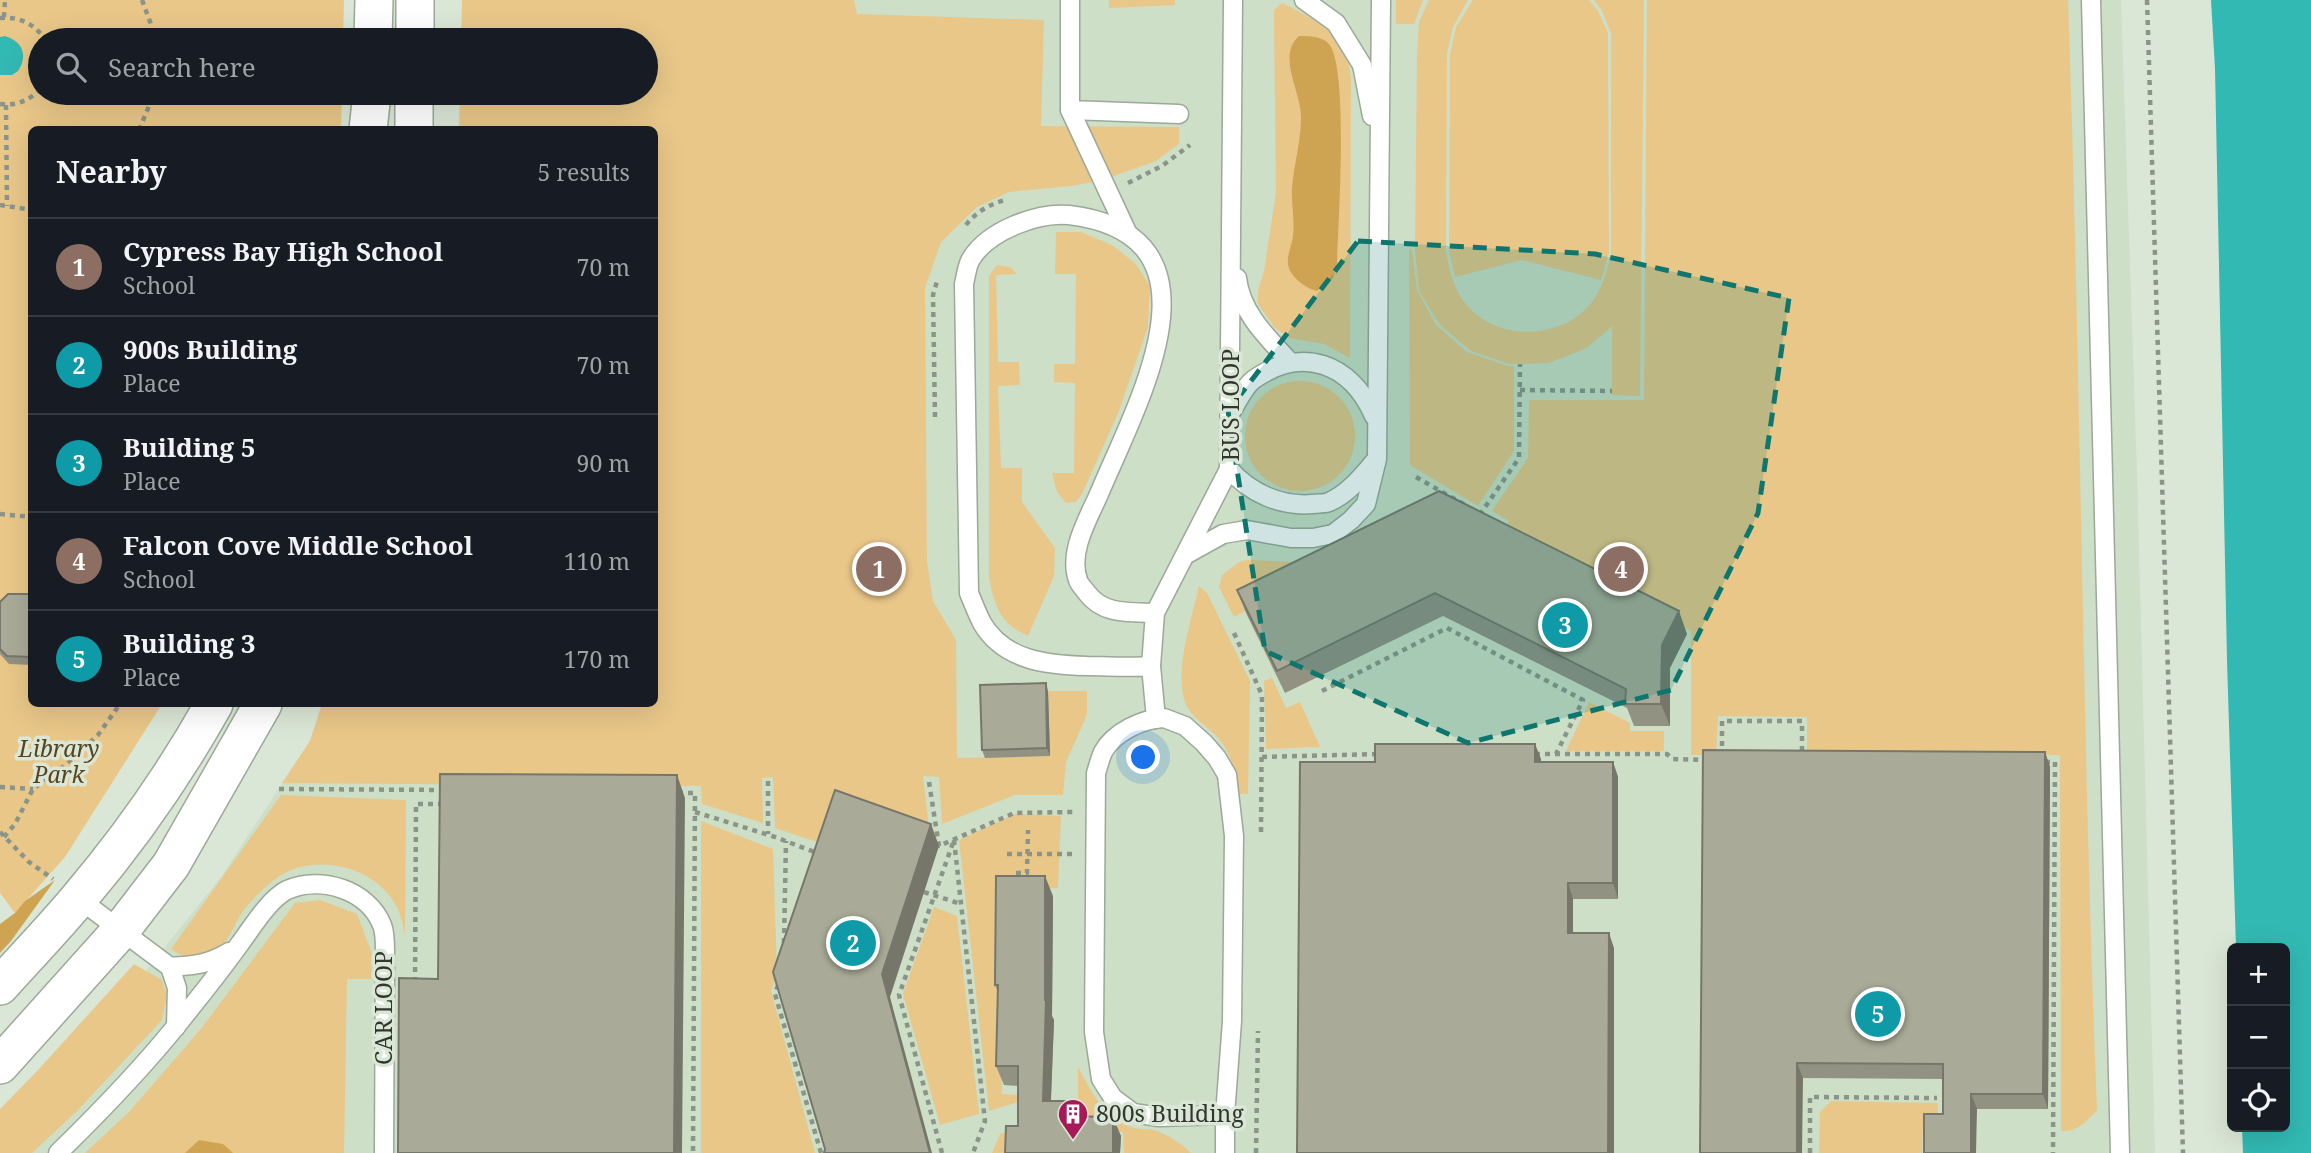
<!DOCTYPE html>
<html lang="en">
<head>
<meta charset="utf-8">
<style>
  :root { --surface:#171b24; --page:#20242c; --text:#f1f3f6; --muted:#9ea1a6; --line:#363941; --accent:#1a73e8 }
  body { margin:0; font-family:"Noto Serif",serif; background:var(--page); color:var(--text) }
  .controls { position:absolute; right:21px; bottom:21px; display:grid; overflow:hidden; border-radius:10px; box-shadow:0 7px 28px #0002 }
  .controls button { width:63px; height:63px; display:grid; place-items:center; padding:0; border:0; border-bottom:2px solid var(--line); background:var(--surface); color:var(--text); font:35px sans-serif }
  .you { position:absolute; left:1144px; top:758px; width:24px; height:24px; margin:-18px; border:5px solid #fff; border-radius:50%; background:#1a73e8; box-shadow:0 0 0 10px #1a73e833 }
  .badge { display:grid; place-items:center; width:46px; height:46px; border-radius:50%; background:var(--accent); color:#fff; font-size:23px; font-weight:700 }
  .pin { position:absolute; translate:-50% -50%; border:4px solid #fff; box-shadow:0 2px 7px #0006 }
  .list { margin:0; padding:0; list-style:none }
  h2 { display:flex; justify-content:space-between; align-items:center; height:91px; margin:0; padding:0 28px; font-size:30px }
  h2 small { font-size:23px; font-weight:400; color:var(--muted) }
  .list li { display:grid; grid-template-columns:46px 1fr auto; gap:21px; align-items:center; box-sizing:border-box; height:98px; padding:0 28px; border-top:2px solid var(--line) }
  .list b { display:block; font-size:26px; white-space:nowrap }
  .list p { margin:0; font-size:23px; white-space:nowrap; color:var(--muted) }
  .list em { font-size:23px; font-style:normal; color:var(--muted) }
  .icon { flex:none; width:38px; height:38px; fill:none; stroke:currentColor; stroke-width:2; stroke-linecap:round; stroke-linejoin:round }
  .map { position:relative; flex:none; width:2311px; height:1153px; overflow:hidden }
  .search { position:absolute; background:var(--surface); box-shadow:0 7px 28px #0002; left:28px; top:28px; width:630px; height:77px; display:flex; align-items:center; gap:18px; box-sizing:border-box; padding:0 24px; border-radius:38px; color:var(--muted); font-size:26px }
  .panel { position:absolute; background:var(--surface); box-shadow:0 7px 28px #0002; left:28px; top:126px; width:630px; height:581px; border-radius:10px }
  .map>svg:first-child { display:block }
  .built { fill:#cddfc7 }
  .green { fill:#e9c789 }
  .forest { fill:#cea452 }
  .water { fill:#32b9b3 }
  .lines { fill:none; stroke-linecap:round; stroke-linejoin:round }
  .lane-casing { stroke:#9ca898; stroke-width:21 }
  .street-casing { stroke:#9ca898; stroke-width:40 }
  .path { stroke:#8b9488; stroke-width:4.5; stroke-dasharray:5 5; stroke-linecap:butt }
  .lane { stroke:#fff; stroke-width:18 }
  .street { stroke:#fff; stroke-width:37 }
  .wall { fill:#919282 }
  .shaded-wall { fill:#76776a }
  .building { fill:#a9aa97; stroke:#76776a; stroke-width:2 }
  .marked { fill:#0f766e; fill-opacity:0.2; stroke:#0f766e; stroke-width:5; stroke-dasharray:14 9; stroke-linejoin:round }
  .labels { text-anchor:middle; stroke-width:7; stroke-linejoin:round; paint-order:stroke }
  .street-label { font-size:23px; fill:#31362f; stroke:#dbe7d6 }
  .park-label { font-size:23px; font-style:italic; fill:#574421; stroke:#dbe7d6 }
  .poi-label { font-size:23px; fill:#31362f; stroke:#dbe7d6; text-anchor:start }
</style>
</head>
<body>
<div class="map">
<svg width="2311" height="1153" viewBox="0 0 2311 1153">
  <rect width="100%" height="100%" fill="#dbe7d6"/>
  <polygon class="built" points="780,0 2121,0 2137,472 2155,1153 0,1153 221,877 310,741 322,704 654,704"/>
  <g class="green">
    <polygon points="0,0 344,0 343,40 40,40 40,93 342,93 341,126 340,130 32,130 32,704 162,704 65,857 15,913 0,893"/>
    <polygon points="462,0 854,0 857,14 1044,20 1041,126 1179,127 1179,144 1156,161 1102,180 1071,186 1009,192 977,207 941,242 925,288 927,562 933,601 956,640 957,758 1050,756 1048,691 1087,691 1087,715 1066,762 1063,795 1015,795 942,824 939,777 923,776 929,827 832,847 775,828 773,777 762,778 763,823 702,804 701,786 282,783 310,741 322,704 654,704 654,130 459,129 460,93 646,93 646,40 461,40"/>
    <polygon points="1109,0 1175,0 1175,5 1109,8"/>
    <polygon points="1396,0 1423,0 1414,24 1396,24"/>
    <path d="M1429,0H1468L1453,27L1447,53L1446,251C1449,269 1453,287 1464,302C1494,340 1553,341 1586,309C1601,294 1606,274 1611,255V33L1601,9L1594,0H1644L1640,396L1612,395V326L1587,348L1549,363L1509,364L1471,351L1440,325L1419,291L1415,249L1417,54L1419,22Z"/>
    <polygon points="1473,0 1589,0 1598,11 1608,33 1609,253 1601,280 1522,260 1455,277 1449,251 1450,54 1456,27"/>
    <path d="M1647,0H2068C2081,370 2082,740 2097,1110C2087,1122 2077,1132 2061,1131L2060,755H1807V717L1718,716L1716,755H1691V631L1502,532L1509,521L1492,511L1528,458L1529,400H1644Z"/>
    <path d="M1282,3C1299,11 1337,31 1345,49C1349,57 1349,69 1351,77L1350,358L1324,344L1289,338L1275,328L1258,304V291L1264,271L1276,192L1274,20V10Z"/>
    <polygon points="1056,232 1081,232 1112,245 1135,263 1150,286 1148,327 1119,411 1082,494 1076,502 1066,503 1057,492 1052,473 1074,473 1075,383 1054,382 1054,364 1075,364 1076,274 1055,274"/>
    <polygon points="1409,249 1412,250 1417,290 1436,325 1467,352 1508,366 1514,366 1514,451 1478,506 1410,465"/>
    <path d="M997,265L1010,267L1017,274L996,275L998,362H1019L1020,385L998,386L1001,468H1022V502L1055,548L1054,576L1028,636C1000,624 995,606 989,579V276Z"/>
    <circle cx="1300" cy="436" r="55"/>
    <polygon points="1247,560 1320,563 1323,569 1234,617 1219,587 1222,575 1239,562"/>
    <path d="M1199,586L1207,593L1250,681L1248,794H1240C1236,775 1232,755 1219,739C1210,728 1195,721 1188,708C1171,679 1192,618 1199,586Z"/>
    <polygon points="1272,678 1286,708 1300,702 1320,747 1266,749 1264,681"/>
    <polygon points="1589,702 1630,723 1630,731 1664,731 1664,751 1566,751"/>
    <path d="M281,795L406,800L405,934C403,926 401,916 398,909C380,871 329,855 291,870C278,875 267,886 257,895C252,900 247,906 243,911C235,922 230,940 220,947C203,960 188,961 171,949Z"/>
    <polygon points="1015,814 1061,816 1058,888 1003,890 1002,1094 1037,1096 989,1111 959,840"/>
    <polygon points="701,821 773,849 777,974 771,991 815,1153 701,1153"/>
    <polygon points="320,900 357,914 374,959 371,979 347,979 344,1153 85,1153 129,1112 200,1030 295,903"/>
    <polygon points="934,907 957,916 979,1114 940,1125 903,994"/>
    <polygon points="134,964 162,980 167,996 162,1020 77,1111 32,1153 0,1153 0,1109 39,1069"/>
    <path d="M1078,1067C1091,1091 1103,1117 1132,1127C1138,1130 1147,1128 1154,1130C1167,1134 1181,1143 1191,1153H1124L1123,1132H1078Z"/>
    <polygon points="1831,1101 1938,1103 1938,1123 1923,1124 1922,1153 1819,1153 1820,1112"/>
    <polygon points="1020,1128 1007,1153 992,1153 1000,1134"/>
  </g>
  <g class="forest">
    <path d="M1299,36C1309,36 1322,36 1329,44C1349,68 1338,225 1337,263L1333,278L1317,291C1307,289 1292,278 1289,268C1285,258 1292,246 1293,236C1295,220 1291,204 1292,188C1294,164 1301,141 1301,118C1302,93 1276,56 1299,36Z"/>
    <polygon points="55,880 11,941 0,953 0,924 15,913 25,901"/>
    <polygon points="199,1140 223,1144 233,1153 185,1153"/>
  </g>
  <g class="water">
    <polygon points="2211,0 2311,0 2311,1153 2243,1153 2242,1127 2285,1127 2285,948 2236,948 2227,661 2215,69"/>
    <path d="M5,36C23,42 28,55 18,71L12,75H0V37Z"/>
  </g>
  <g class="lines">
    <g class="lane-casing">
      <g id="lane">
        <polyline points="1070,0 1070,110 1179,114"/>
        <path d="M1233,0L1229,469C1250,493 1281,507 1313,504C1318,503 1325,504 1329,502C1348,494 1362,476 1375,461"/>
        <polyline points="1304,0 1336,23 1362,65 1372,116"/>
        <polyline points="2091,0 2120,1153"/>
        <polyline points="1070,110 1127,232"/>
        <path d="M1237,278C1241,313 1267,337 1290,362"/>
        <path d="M1231,412C1237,403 1244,387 1253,380C1302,345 1351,363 1374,416"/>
        <polyline points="1187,554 1223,534 1247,530 1291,538 1313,538 1333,534 1351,520 1366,504 1377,459 1381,0"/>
        <path d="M1151,666C1130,668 1108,666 1087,666C1048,665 1004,661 982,623C977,613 973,603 969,593L964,284C966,276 967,265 971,259C988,231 1037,212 1069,215C1233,235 1137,403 1099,494C1088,519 1068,552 1078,580C1079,584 1084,589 1087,593C1103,615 1130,612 1155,613"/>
        <path d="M1164,718L1185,726L1204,743L1217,758L1227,775L1234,836L1232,1021L1225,1115L1159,1117L1133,1113L1113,1098L1101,1079L1094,1032L1096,773C1098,767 1100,759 1103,752C1114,732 1142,719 1164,718Z"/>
        <polyline points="1156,719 1151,666 1155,613 1229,469"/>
        <polyline points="79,899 170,967"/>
        <path d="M170,967C195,965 207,965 229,952"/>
        <polyline points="170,967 177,988 176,1027"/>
        <polyline points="1225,1115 1225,1153"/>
        <path d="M58,1153C100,1112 140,1071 177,1025C198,999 219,973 239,945C251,929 269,899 287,890C321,875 368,890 382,925C385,932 385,943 385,951L384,1153"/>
      </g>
    </g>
    <g class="street-casing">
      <g id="street">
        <polyline points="373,40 374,0"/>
        <polyline points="415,40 415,0"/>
        <polyline points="368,130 372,93"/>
        <polyline points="414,130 414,93"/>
        <path d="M0,986C26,957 54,928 79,898C130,838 176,772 214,704"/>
        <polyline points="0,1065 121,930 171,865 263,704"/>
      </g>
    </g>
    <g class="path">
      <polyline points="142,0 152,27 154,40"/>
      <polyline points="2147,0 2183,1153"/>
      <polyline points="4,17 5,0"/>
      <path d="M0,18C18,16 36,24 45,40"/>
      <path d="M0,104C16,106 29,101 40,89"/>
      <polyline points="6,105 7,206"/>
      <polyline points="139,130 149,106 152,93"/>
      <polyline points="1128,183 1162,166 1190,145"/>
      <polyline points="0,205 32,210"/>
      <path d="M966,225C976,212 990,204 1005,200"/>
      <polyline points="1520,390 1612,391"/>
      <polyline points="935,417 933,295 938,278"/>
      <polyline points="1416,477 1465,505"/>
      <polyline points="1479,512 1481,513 1519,458 1520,364"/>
      <polyline points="0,514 32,517"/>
      <polyline points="1234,633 1262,695 1261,834"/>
      <polyline points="1322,691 1447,628 1583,700 1556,754"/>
      <polyline points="1535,754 1667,754 1673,759 1707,760"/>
      <polyline points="1722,756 1722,721 1802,721 1802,756"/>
      <polyline points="1262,757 1380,754"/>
      <polyline points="2045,762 2055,762 2053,1153"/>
      <polyline points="768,781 768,834"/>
      <polyline points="929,782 939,846 1014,813 1073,812"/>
      <polyline points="0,787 33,789"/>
      <polyline points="279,789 445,790"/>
      <polyline points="678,793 695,793 693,1153"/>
      <polyline points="695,812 775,837 817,853"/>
      <polyline points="0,832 29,862 53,879"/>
      <polyline points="4,837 15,824 33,789 64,766 98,735 120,704"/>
      <polyline points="954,840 985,1121 973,1153"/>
      <polyline points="1007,854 1072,854"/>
      <polyline points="1016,873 1027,873 1028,830"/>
      <polyline points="924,892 961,904"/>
      <polyline points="784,943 786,841"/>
      <polyline points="415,982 416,804 443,804"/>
      <polyline points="778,985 775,994 821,1153"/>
      <polyline points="942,1153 899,995 954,840"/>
      <polyline points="1256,1153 1258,1031"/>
      <polyline points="1810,1153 1810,1097 1937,1098"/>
    </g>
    <use href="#lane" class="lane"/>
    <use href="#street" class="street"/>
  </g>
  <g class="wall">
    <polygon points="1439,491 1687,634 1670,668 1670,726 1634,726 1627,708 1443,616 1285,693 1246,613 1237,590"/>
    <polygon points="32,594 32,665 9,664 0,654 0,602"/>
    <polygon points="1048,691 1050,756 985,758 982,750"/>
    <polygon points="1535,744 1541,762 1613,762 1618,777 1618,899 1573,899 1573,933 1614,948 1614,1153 1375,762"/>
    <polygon points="2045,752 2050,767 2048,1109 1977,1109 1943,1114 1943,1079 1803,1078 1700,1153"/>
    <polygon points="1053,896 1052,1016 1054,1020 1051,1101 1067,1101 1072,1116 1121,1136 1120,1153 1005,1153 1018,1126 1018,1086 1004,1085 996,1066 998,992 995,985"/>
  </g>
  <g class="shaded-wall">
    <polygon points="1679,611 1687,634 1670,668 1670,726 1661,704 1662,645"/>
    <polygon points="1046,683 1048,691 1050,756 1047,748"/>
    <polygon points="1535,744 1541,759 1541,777 1535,762"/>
    <polygon points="2045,752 2050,767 2048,1109 2043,1094"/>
    <polygon points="1613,762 1618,777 1618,899 1613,883"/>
    <polygon points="677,775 685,798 682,1153 674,1153"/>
    <polygon points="931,824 939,846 890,997 932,1153 930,1153 882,974"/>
    <polygon points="1045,876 1053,896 1052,1016 1054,1020 1050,1121 1043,1101"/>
    <polygon points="1568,883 1573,899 1573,948 1568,933"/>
    <polygon points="1609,933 1614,948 1614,1153 1608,1153"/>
    <polygon points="1797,1063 1803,1078 1802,1153 1797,1153"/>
    <polygon points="1971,1094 1977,1109 1976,1153 1971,1153"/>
    <polygon points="1067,1101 1074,1121 1066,1116"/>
    <polygon points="1113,1117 1121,1136 1120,1153 1113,1153"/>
  </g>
  <g class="building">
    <polygon points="1439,491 1679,611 1662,645 1661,704 1625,704 1626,689 1435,593 1277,671 1237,590"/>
    <polygon points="8,594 32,594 32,657 7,656 0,649 0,602"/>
    <polygon points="1046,683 1047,748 982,750 980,685"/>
    <polygon points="1375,744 1535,744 1535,762 1613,762 1613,883 1568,883 1568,933 1609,933 1608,1153 1297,1153 1300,762 1375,762"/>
    <polygon points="1703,750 2045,752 2043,1094 1971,1094 1971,1153 1924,1153 1924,1114 1943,1114 1943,1064 1797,1063 1797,1153 1700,1153"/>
    <polygon points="440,774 677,775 674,1153 398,1153 399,978 438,979"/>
    <polygon points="835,790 931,824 882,974 930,1153 824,1153 825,1149 773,972"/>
    <polygon points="996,876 1045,876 1045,1000 1046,1000 1043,1101 1067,1101 1066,1116 1113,1117 1113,1153 1005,1153 1006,1126 1018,1126 1018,1066 996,1066 998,985 995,985"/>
  </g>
  <path class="marked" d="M1358,241L1595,254L1789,298L1758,513L1671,690L1468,743L1265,651L1228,411Z"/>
  <defs>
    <g id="building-pin" transform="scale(1.575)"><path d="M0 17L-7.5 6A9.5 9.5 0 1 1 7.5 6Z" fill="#a81958" stroke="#dbe7d6"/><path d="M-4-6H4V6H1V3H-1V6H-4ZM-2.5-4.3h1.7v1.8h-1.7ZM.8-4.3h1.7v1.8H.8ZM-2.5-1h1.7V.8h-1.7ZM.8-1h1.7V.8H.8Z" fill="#fff"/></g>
  </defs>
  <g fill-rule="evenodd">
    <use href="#building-pin" x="1073" y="1114"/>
  </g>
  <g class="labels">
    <g class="street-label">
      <text transform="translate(1231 405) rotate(-90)" y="8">BUS LOOP</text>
      <text transform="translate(384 1008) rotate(-90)" y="8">CAR LOOP</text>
    </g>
    <g class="park-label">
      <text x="59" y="757">Library<tspan x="59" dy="26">Park</tspan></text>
    </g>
    <g class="poi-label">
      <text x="1096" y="1122">800s Building</text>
    </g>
  </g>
</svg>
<div class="controls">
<button>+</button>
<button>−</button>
<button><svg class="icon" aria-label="locate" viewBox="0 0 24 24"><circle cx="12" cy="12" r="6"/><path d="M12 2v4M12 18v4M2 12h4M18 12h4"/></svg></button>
</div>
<div class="you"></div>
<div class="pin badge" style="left:879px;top:569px;background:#8d6e63">1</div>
<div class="pin badge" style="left:853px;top:943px;background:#0f9aa8">2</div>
<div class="pin badge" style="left:1565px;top:625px;background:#0f9aa8">3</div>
<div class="pin badge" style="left:1621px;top:569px;background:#8d6e63">4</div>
<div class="pin badge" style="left:1878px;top:1014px;background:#0f9aa8">5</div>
<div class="search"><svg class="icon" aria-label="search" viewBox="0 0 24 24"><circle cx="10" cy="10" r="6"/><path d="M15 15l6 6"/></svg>Search here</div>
<section class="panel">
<h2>Nearby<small>5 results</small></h2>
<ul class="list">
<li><span class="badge" style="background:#8d6e63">1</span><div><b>Cypress Bay High School</b><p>School</p></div><em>70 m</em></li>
<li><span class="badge" style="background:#0f9aa8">2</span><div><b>900s Building</b><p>Place</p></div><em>70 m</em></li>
<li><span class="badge" style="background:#0f9aa8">3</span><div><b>Building 5</b><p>Place</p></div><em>90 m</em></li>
<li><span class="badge" style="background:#8d6e63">4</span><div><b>Falcon Cove Middle School</b><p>School</p></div><em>110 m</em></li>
<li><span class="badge" style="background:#0f9aa8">5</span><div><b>Building 3</b><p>Place</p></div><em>170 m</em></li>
</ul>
</section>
</div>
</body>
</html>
